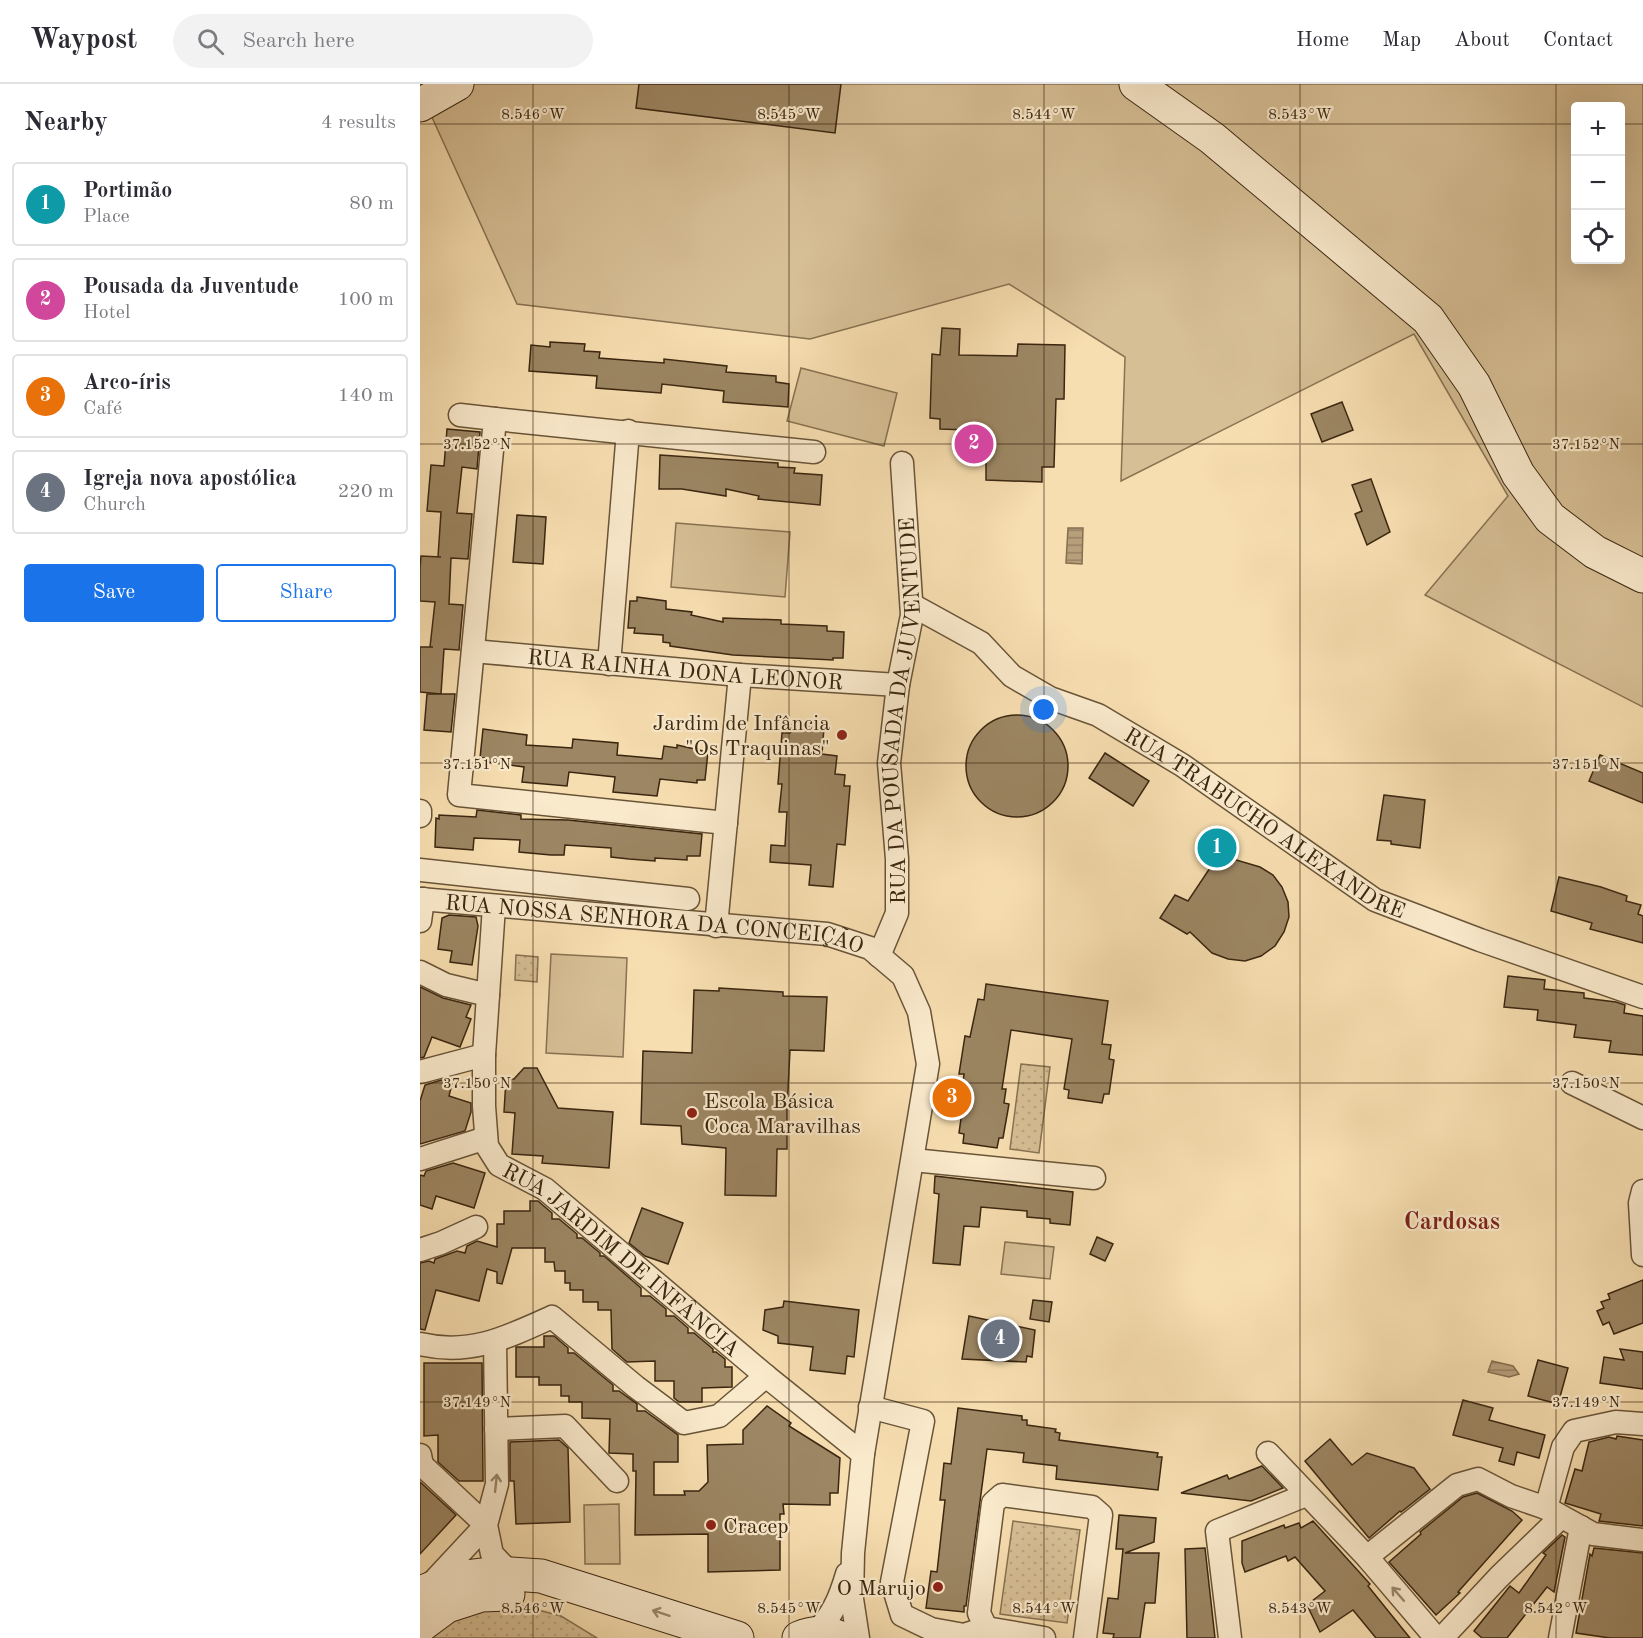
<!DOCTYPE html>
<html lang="en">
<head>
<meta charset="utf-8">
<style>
  :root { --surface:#fff; --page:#f2f2f3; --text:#2b2b33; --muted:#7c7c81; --line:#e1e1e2; --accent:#1a73e8 }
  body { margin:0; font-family:"Old Standard TT",serif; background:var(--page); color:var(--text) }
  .controls { position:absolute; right:18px; top:18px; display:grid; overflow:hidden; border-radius:6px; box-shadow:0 6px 24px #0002 }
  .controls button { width:54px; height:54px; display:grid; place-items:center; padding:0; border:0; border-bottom:2px solid var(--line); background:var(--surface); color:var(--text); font:30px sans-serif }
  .you { position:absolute; left:624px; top:626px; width:21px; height:21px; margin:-15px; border:4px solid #fff; border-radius:50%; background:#1a73e8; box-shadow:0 0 0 9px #1a73e833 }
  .badge { display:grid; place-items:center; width:39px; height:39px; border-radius:50%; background:var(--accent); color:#fff; font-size:20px; font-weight:700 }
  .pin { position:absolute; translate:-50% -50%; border:3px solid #fff; box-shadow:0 2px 6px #0006 }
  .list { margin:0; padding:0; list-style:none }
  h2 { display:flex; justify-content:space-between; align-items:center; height:78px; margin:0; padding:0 24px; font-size:26px }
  h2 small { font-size:20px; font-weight:400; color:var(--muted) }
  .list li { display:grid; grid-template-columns:39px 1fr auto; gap:18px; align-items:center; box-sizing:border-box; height:84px; margin:0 12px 12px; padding:0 12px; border:2px solid var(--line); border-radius:6px }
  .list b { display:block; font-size:22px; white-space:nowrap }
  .list p { margin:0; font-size:20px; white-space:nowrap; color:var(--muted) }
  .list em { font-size:20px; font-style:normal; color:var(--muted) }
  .actions { display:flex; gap:12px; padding:18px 24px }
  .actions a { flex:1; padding:14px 0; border:2px solid var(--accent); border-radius:6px; text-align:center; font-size:21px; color:var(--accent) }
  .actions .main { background:var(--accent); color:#fff }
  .icon { flex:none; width:33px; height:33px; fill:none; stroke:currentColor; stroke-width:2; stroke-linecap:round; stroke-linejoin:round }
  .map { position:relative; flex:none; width:1223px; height:1554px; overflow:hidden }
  header { display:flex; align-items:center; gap:36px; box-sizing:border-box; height:84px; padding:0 30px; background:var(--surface); border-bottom:2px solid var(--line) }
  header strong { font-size:28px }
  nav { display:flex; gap:33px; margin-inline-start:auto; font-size:21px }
  .search { width:420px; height:54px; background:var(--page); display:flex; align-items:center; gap:15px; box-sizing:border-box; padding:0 21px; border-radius:33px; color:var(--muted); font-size:22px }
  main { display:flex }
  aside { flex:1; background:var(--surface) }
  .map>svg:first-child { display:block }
  .grass { fill:#d7bf95; stroke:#887252; stroke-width:1.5; fill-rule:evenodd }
  .park { fill:url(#park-dots); stroke:#887252; stroke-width:1.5 }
  .water { fill:url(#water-rules); stroke:#856f50; stroke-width:1.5 }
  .building { fill:#9c8663; stroke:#3a2610; stroke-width:1.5 }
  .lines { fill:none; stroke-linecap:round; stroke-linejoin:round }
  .street-casing { stroke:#695438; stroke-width:25 }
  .secondary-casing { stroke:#3a2610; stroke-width:35 }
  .street { stroke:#faeacc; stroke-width:22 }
  .secondary { stroke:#faeacc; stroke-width:33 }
  .oneway { stroke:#9a886e }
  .ticks { fill:none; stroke:#3a2610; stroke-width:1.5; stroke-opacity:0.45 }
  .poi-dot { fill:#8f2418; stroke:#faeacc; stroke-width:2 }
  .labels { text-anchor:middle; stroke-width:4.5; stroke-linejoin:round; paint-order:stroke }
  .street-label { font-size:22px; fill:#3a2610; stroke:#faeacc }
  .poi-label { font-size:22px; fill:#3a2610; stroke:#faeacc; text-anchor:end }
  .neighbourhood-label { font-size:24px; font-weight:bold; fill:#7a1f14; stroke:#faeacc }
  .ticks-label { font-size:15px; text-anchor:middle; fill:#3a2610; stroke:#faeacc; stroke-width:4.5; stroke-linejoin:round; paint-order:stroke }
</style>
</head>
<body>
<header>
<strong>Waypost</strong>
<div class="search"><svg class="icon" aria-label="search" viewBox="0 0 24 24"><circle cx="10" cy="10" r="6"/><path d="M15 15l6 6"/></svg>Search here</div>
<nav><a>Home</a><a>Map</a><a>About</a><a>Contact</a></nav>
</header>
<main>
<aside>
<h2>Nearby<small>4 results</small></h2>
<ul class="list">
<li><span class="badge" style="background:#0f9aa8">1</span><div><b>Portimão</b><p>Place</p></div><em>80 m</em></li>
<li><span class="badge" style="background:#d1479c">2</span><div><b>Pousada da Juventude</b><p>Hotel</p></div><em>100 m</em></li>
<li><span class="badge" style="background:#e8710a">3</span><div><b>Arco-íris</b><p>Café</p></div><em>140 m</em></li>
<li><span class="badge" style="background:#6b7280">4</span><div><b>Igreja nova apostólica</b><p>Church</p></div><em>220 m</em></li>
</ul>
<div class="actions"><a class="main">Save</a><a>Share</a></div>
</aside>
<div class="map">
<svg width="1223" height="1554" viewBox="0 0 1223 1554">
  <defs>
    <pattern id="park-dots" width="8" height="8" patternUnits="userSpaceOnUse" patternTransform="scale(1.5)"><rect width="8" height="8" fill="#d7bf95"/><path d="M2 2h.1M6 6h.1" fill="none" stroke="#b9a47f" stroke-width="1.8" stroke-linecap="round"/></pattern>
    <pattern id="water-rules" width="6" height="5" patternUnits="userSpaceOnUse" patternTransform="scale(1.5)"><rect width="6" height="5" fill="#b79f7a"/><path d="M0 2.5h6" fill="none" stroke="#968163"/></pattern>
  </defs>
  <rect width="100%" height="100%" fill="#f7deb0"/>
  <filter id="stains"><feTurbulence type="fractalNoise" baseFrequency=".00333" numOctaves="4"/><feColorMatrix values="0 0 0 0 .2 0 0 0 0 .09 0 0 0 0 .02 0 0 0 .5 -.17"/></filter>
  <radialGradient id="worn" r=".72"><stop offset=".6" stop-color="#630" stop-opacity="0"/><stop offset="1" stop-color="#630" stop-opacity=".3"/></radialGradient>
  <g class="grass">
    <path d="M0,0H1223V623L1005,511L1088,412L994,250L701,397L705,273L589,200L390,255L97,220L0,7ZM1156,22H1200V176H1156Z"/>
    <polygon points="381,284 477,309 464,362 367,337"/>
    <polygon points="256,439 370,448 365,513 251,503"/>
    <polygon points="131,870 207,874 203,973 126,969"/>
    <polygon points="585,1158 634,1163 630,1195 581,1190"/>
    <polygon points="199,1420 200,1480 165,1480 164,1421"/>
  </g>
  <g class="park">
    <polygon points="96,871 118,873 117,898 95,896"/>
    <polygon points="601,980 630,983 619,1069 590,1065"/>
    <polygon points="593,1437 660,1446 647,1539 580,1530"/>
    <polygon points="103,1522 141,1532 177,1554 4,1554 34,1534 62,1523"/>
  </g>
  <g class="water">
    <polygon points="648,444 663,444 662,480 646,479"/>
    <polygon points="1072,1277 1093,1282 1099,1290 1089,1293 1068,1288"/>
  </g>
  <g class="building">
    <polygon points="219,0 421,0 415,49 216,24"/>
    <polygon points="522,244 540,245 539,271 597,272 598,260 645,261 644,315 636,315 634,383 622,383 622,398 566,396 566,378 555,378 556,357 547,357 547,346 520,345 520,335 510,334 512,270 520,271"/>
    <polygon points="130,258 165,260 164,267 180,268 179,274 244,279 244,275 307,282 306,288 356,292 356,298 369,300 368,323 303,318 304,307 242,300 241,309 176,304 177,292 109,287 111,261 130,263"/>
    <polygon points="922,318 933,346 902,358 891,330"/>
    <polygon points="27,345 60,348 57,385 42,383 37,429 52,430 48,475 31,474 29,520 43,521 39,566 24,565 21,610 0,608 0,563 13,563 10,563 15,518 0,517 0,484 1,472 21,473 18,473 21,428 7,427 11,381 24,382"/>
    <polygon points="240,371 358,379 358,383 375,384 374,389 402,391 400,421 338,415 339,412 306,405 306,412 262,405 239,405"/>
    <polygon points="951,395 970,448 947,461 935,430 942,427 932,401"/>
    <polygon points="97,431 126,433 123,480 93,478"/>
    <polygon points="217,513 246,517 246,525 272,528 271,531 303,538 303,534 361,536 361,540 407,542 407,547 424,548 423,574 413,574 413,576 313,571 250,562 250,559 243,558 243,551 214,549 215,544 208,544 210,517 217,517"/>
    <polygon points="7,610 35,610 31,648 4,646"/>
    <circle cx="597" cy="682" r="51"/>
    <polygon points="370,641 404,643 402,670 417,672 415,690 425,691 424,702 430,702 425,761 417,760 413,803 389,801 391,781 350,778 351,761 365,762 367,728 359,728 362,700 358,700 362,649 370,649"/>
    <polygon points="63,645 107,651 106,661 152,664 153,655 198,659 197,671 242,675 244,662 257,664 257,661 288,668 285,696 277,696 277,699 240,695 237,712 193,708 195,693 149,688 147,702 102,698 104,683 67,678 67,674 60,674"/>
    <polygon points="685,669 729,697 713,722 669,694"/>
    <polygon points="1180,671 1223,689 1223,719 1169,697"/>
    <polygon points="964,711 1005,716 1000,764 971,760 971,757 957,756"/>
    <polygon points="57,726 101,731 101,735 148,736 282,750 280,772 267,772 267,776 235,774 235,777 209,775 191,773 191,764 145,761 144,771 131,771 99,768 100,756 54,754 53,766 15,763 16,734 19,735 19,731 56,733"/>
    <polygon points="795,747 803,748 809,751 813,758 816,776 840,783 853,791 862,803 868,818 869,833 864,848 855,862 841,872 825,877 808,875 792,869 770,848 767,850 740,834 755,811 768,817 790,784 781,769 780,762 782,755 788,749"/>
    <polygon points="1139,793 1181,803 1207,812 1206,817 1221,821 1218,830 1223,832 1223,859 1170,845 1172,839 1131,827"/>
    <polygon points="29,831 56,833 58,842 52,881 30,878 32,867 18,865 22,834"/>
    <polygon points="1088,892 1125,896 1124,905 1164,909 1164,914 1196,918 1205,921 1204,929 1223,932 1223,971 1189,968 1191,957 1154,953 1156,941 1117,936 1118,926 1084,923"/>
    <polygon points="566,900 688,917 682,960 691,961 689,975 694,976 689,1010 684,1010 682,1019 648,1014 649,1006 644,1005 652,955 591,946 582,1005 586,1005 584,1019 589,1020 583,1054 579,1054 577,1064 543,1059 544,1050 539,1049 546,999 543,999 544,990 539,990 545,952 550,953 558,915 564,916"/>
    <polygon points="0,903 23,914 51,921 46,933 51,935 40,963 12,953 4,973 0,974"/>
    <polygon points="299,904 363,908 363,912 407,913 404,967 370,966 367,1026 367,1065 357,1065 356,1112 305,1111 306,1064 262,1060 261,1042 221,1040 223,967 272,969 274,906 299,907"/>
    <polygon points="104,984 117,984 138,1024 193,1028 189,1084 122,1079 123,1072 92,1070 95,1029 84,1028 86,995 94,995"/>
    <polygon points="21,996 32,1000 29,1012 51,1019 51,1028 45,1047 0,1060 0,1017 5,1001"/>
    <polygon points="33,1079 65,1089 54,1124 16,1112 12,1125 0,1121 0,1091 4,1092 6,1087"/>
    <polygon points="515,1092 653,1108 650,1141 630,1139 630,1135 607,1133 607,1127 561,1123 559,1143 544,1142 540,1181 513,1179 519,1110 514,1109"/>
    <polygon points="110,1117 118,1117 132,1129 132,1135 139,1135 157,1150 157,1154 162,1154 180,1169 180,1172 184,1172 221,1204 221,1212 230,1212 246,1225 246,1232 254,1232 268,1244 268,1249 274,1249 293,1265 293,1268 296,1268 305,1275 305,1283 312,1283 312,1303 282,1304 282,1318 259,1318 254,1314 254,1297 235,1297 235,1277 207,1278 192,1265 191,1226 178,1226 178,1218 163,1218 163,1206 150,1206 150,1199 145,1199 145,1187 135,1187 134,1178 125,1178 125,1164 92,1164 82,1200 77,1199 77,1188 67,1185 59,1217 16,1206 5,1246 0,1245 0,1179 9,1177 14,1179 15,1175 37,1167 45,1169 47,1162 57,1157 77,1163 77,1140 84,1140 84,1127 110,1127"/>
    <polygon points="222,1124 263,1139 248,1180 225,1172 209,1159"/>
    <polygon points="677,1153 693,1160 685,1177 670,1170"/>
    <polygon points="1223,1196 1223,1239 1194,1250 1189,1238 1183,1241 1177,1227 1184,1224 1181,1218 1190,1215 1188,1210"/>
    <polygon points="613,1216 632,1218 629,1238 610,1235"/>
    <polygon points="364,1217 439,1226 434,1273 427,1272 425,1290 390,1286 393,1263 358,1259 358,1252 343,1246 345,1226 363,1223"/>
    <polygon points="549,1232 615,1246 612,1273 607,1272 606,1278 542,1275"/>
    <polygon points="124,1252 134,1252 148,1264 148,1269 154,1269 193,1301 193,1307 199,1307 217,1320 217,1327 225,1327 258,1351 258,1378 234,1378 234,1411 265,1411 264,1407 279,1407 288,1398 287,1361 323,1360 323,1346 347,1322 371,1339 369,1342 420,1374 418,1409 410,1409 410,1421 363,1420 364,1430 360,1430 360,1486 288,1488 288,1450 215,1451 216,1387 213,1387 213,1370 189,1369 190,1335 162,1334 162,1318 149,1318 149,1312 141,1312 141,1301 119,1301 119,1293 96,1293 96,1263 124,1263"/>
    <polygon points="1200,1265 1223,1268 1223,1305 1180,1299 1184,1273 1204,1276"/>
    <polygon points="1118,1276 1148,1284 1138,1320 1108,1312"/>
    <polygon points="4,1279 62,1279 63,1397 39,1397 18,1378 18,1351 4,1352"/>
    <polygon points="1043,1316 1073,1324 1069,1336 1125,1351 1119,1374 1097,1368 1094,1381 1079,1377 1083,1364 1033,1351"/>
    <polygon points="538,1324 602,1332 602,1336 607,1336 607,1341 636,1345 635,1348 640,1349 639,1356 738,1369 737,1373 742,1373 738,1406 636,1395 637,1382 603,1378 604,1369 567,1365 546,1522 544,1522 544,1528 506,1524 511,1487 517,1488 525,1416 520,1416 524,1379 531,1380"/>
    <polygon points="1197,1352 1223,1356 1223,1442 1179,1437 1181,1430 1145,1419 1155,1385 1162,1387 1169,1358 1189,1353 1196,1355"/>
    <polygon points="910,1355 932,1381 947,1369 994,1384 1010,1405 981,1428 980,1427 949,1454 885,1377"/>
    <polygon points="139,1356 148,1364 150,1438 96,1440 94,1397 90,1397 90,1358"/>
    <polygon points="842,1382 863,1404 831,1417 761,1409 807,1391 809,1395"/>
    <polygon points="0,1398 36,1431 0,1470"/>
    <polygon points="1057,1409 1092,1427 1102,1436 1038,1508 1040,1509 1016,1531 969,1478 1001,1450 1000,1448 1043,1413"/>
    <polygon points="699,1431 736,1434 734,1458 705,1469 739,1469 735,1519 725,1519 720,1554 693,1554 694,1550 683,1549 688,1514 698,1515 703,1465 696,1465"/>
    <polygon points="893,1437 950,1500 948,1502 990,1554 956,1554 933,1526 900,1548 887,1521 905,1507 875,1473 868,1477 866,1472 825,1488 822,1479 822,1457 864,1441 865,1444 879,1439 881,1444"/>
    <polygon points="1142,1451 1145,1453 1134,1508 1127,1503 1087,1554 1062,1554 1054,1547 1090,1502 1099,1509 1126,1471 1123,1469"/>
    <polygon points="785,1464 795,1554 767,1554 765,1465"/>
    <polygon points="1174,1464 1223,1469 1223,1554 1190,1554 1156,1549 1170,1470 1172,1472"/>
  </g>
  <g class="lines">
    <g class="street-casing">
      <g id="street">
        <polyline points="40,331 75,335 39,711 306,739"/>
        <polyline points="75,335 394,368"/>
        <path id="s1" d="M492,521L561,559L592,592L630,614L678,631L762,681L955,816L1060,856L1223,913"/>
        <path id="s2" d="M53,567L320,591L478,601"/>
        <polyline points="189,580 208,347"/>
        <polyline points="0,732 0,727"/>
        <polyline points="0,786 268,815"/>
        <path id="s3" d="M0,815L407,850L450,864L483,892L499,928L508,980L443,1370L433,1469L432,1515L438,1554"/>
        <path id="s4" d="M74,822L64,971V1022L67,1062L79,1081L125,1105L346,1292L443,1370"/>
        <polyline points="0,837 3,815"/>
        <polyline points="296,842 320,591"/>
        <path id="s5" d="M459,872L477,829V775L469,679L478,601L492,531L482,379"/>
        <polyline points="0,888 26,901 68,911"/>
        <polyline points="0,988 64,971"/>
        <polyline points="1152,999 1223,1034"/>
        <polyline points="0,1075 66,1054"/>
        <polyline points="493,1076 674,1094"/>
        <polyline points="1223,1107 1220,1119 1223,1171"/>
        <polyline points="0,1166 21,1159 56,1143"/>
        <polyline points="75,1257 77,1400 66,1441 72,1470 91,1490"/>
        <path d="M0,1260C50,1272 88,1253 132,1233L216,1303L264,1339L299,1332L346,1292"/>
        <polyline points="450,1323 503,1337 472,1498 482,1531 511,1545 544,1551 566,1544 624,1554"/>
        <polyline points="76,1345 145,1342 197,1397"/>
        <polyline points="848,1369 947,1473 1016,1554"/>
        <polyline points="0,1371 2,1381 66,1441 12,1499"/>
        <polyline points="1126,1424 1143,1363 1154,1347 1196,1338 1223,1340"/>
        <polyline points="947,1473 1037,1401 1058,1395 1091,1412 1126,1424 1173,1450 1223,1456"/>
        <polyline points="566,1544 559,1529 573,1419 582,1411 672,1423 681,1431 665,1554"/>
        <path d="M394,1550C412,1533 420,1514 427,1490"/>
        <polyline points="810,1554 797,1447 886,1411"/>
        <polyline points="1022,1554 1079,1493 1141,1433"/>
        <polyline points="1140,1554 1161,1443"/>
      </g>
    </g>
    <g class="secondary-casing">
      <g id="secondary">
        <polyline points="716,0 792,54 1008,235 1054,301 1098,390 1130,434 1175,468 1223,492"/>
        <polyline points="0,21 37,0"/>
        <polyline points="0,1510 5,1507 37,1494 77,1489 121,1492 317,1554"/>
        <polyline points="0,1542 27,1522 61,1511 88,1510"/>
        <path d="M379,1554C393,1548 406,1548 421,1554"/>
      </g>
    </g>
    <use href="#street" class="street"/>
    <use href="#secondary" class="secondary"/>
  </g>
  <defs><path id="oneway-shaft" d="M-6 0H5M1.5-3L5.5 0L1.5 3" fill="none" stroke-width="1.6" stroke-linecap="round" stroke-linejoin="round" transform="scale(1.5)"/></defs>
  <g class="oneway">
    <use href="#oneway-shaft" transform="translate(76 1399) rotate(-84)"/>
    <use href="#oneway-shaft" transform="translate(978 1510) rotate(-131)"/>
    <use href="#oneway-shaft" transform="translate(241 1529) rotate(-162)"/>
  </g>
  <path class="ticks" d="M113,0V1554M369,0V1554M624,0V1554M880,0V1554M1136,0V1554M0,40H1156M1200,40H1223M0,360H1223M0,679H1223M0,999H1223M0,1318H1223"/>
  <g class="poi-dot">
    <circle cx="422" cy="651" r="6"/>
    <circle cx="272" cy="1029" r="6"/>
    <circle cx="291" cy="1441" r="6"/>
    <circle cx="518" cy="1503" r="6"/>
  </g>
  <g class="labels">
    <g class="street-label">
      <text dy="8" stroke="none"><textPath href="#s2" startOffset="213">RUA RAINHA DONA LEONOR</textPath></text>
      <text dy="8" stroke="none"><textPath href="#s5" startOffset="250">RUA DA POUSADA DA JUVENTUDE</textPath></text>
      <text dy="8" stroke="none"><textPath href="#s1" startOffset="418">RUA TRABUCHO ALEXANDRE</textPath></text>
      <text dy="8" stroke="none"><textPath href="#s3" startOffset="236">RUA NOSSA SENHORA DA CONCEIÇÃO</textPath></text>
      <text dy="8" stroke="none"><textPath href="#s4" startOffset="418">RUA JARDIM DE INFÂNCIA</textPath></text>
    </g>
    <g class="poi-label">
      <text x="410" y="646">Jardim de Infância<tspan x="410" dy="25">"Os Traquinas"</tspan></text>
      <text x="284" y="1024" text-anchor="start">Escola Básica<tspan x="284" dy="25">Coca Maravilhas</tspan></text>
      <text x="303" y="1449" text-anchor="start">Cracep</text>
      <text x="506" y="1511">O Marujo</text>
    </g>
    <g class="neighbourhood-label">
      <text x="1032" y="1145">Cardosas</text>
    </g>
  </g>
  <g class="ticks-label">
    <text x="113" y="35">8.546°W</text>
    <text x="369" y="35">8.545°W</text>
    <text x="624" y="35">8.544°W</text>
    <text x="880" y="35">8.543°W</text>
    <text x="57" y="365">37.152°N</text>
    <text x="1166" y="365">37.152°N</text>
    <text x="57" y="685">37.151°N</text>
    <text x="1166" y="685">37.151°N</text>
    <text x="57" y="1004">37.150°N</text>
    <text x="1166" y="1004">37.150°N</text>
    <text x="57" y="1323">37.149°N</text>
    <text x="1166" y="1323">37.149°N</text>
    <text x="113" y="1529">8.546°W</text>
    <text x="369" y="1529">8.545°W</text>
    <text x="624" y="1529">8.544°W</text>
    <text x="880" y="1529">8.543°W</text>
    <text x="1136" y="1529">8.542°W</text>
  </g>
  <rect width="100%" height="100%" filter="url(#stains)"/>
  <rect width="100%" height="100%" fill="url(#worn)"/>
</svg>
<div class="controls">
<button>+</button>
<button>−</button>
<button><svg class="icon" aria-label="locate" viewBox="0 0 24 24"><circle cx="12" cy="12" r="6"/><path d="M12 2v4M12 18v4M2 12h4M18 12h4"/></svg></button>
</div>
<div class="you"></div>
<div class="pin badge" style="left:797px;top:764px;background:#0f9aa8">1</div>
<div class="pin badge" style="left:554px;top:360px;background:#d1479c">2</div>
<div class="pin badge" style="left:532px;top:1014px;background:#e8710a">3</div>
<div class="pin badge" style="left:580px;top:1255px;background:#6b7280">4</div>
</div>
</main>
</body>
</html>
